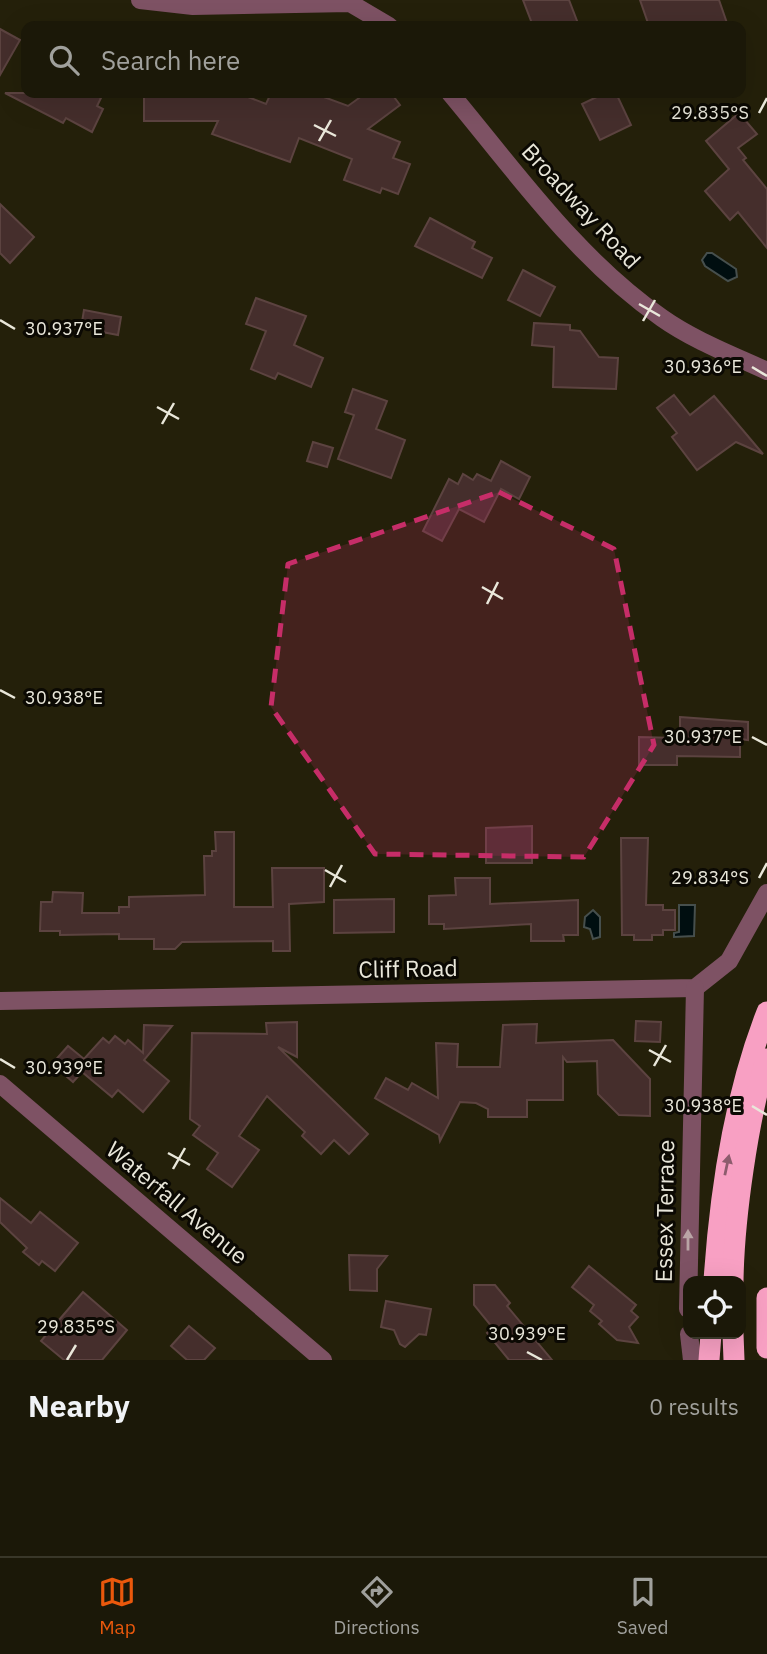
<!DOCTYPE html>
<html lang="en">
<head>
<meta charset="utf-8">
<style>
  :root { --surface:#1b1808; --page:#282516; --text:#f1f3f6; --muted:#a0a09c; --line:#393729; --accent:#ea580c }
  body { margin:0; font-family:"IBM Plex Sans",sans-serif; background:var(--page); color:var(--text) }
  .controls { position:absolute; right:21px; bottom:21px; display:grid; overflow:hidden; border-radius:14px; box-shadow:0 7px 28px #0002 }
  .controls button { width:63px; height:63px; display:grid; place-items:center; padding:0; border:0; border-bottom:2px solid var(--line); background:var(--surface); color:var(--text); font:35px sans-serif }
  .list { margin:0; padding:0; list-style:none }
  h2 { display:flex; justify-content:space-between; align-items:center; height:91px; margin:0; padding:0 28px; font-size:30px }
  h2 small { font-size:23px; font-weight:400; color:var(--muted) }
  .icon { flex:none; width:38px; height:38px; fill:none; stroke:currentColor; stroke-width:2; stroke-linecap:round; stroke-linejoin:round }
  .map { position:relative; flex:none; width:767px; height:1360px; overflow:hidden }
  .search { position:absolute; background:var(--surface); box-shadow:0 7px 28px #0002; left:21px; right:21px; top:21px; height:77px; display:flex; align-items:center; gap:18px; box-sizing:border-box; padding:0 24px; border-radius:14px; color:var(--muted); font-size:26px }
  .sheet { height:196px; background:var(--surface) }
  nav { display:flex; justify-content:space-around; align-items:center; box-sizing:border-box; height:98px; border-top:2px solid var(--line); background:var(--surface); font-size:19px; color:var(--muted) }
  nav a { display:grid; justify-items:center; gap:4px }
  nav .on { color:var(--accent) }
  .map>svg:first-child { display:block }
  .water { fill:#000e10; stroke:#464f4d; stroke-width:2 }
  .building { fill:#452e2c; stroke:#5c4340; stroke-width:2 }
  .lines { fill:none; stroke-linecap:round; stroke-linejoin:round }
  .minor { stroke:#7e5264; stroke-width:18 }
  .tertiary { stroke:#7e5264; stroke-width:18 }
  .motorway { stroke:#f8a0c3; stroke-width:21 }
  .oneway { fill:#8d5c6d }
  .oneway2 { fill:#b9a4a5 }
  .marked { fill:#c62d68; fill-opacity:0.2; stroke:#c62d68; stroke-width:5; stroke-dasharray:14 9; stroke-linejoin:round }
  .ticks { fill:none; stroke:#e9e7da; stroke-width:2.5 }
  .labels { text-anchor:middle; stroke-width:6; stroke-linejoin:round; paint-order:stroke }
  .street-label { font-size:23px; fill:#e9e7da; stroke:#0b0903 }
  .ticks-label { font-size:18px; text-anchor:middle; fill:#e9e7da; stroke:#0b0903; stroke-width:6; stroke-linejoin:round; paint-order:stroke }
</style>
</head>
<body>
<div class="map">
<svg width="767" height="1360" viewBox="0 0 767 1360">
  <rect width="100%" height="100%" fill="#24200a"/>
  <g class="water">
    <polygon points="707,253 712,253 736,269 737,277 728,281 705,266 702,260"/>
    <polygon points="679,905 695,905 694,936 674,937 674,933 679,932"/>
    <polygon points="593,910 600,917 600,937 593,939 590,929 584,927 585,917"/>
  </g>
  <g class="building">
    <polygon points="523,0 569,0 579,26 533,26"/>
    <polygon points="640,0 719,0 728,26 649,26"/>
    <polygon points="0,29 20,40 0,75"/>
    <polygon points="5,93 91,93 101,98 97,106 103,109 92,132 66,118 63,123"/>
    <polygon points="144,93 238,93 266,104 271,93 313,93 348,106 366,93 391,93 400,105 368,129 400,142 393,158 410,164 398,194 382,188 380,193 344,180 352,159 299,138 290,162 212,134 218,121 144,121"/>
    <polygon points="605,93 616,93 631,125 600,140 582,104"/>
    <polygon points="739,113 757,134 738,148 746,158 743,160 767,189 767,248 738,212 730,220 705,191 729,169 706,141"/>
    <polygon points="0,204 34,237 10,263 0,253"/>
    <polygon points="430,218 475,242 472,248 492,258 482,278 415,246"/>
    <polygon points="523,270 555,287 540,316 508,300"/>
    <polygon points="256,298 306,316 294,345 323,358 311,387 278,373 275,379 251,369 266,331 246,324"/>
    <polygon points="84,310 121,317 118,335 81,328"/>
    <polygon points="534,323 570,325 570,330 580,331 599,357 618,358 616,389 553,387 554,347 532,345"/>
    <polygon points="353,389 387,401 376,429 405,440 391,478 338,459 354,415 345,412"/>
    <polygon points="674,395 690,415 714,396 763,454 736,442 697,470 672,437 677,433 657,408"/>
    <polygon points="313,442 333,448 327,467 307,461"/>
    <polygon points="501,461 530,477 519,499 501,489 484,522 459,509 442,541 423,531 449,479 458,484 463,474 473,480 477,474 491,481"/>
    <polygon points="680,717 748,722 748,740 740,739 740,757 677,756 677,765 639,765 639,737 680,738"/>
    <polygon points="532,826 532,863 486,863 486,828"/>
    <polygon points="215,832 234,832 234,907 273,907 272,868 324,868 324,902 289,904 290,951 273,951 273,941 182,942 175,949 154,949 154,939 119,939 119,934 60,935 60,931 40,931 41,902 52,902 53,892 83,893 82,913 119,913 119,907 129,907 129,897 205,895 204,856 212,856 212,851 216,851"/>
    <polygon points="621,838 648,838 646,905 663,905 663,910 675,910 675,930 663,930 663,935 652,935 652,940 634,940 634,935 622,935"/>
    <polygon points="455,878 490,878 490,904 578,900 578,935 563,935 564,941 531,941 531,924 444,929 444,924 429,924 429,896 456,895"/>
    <polygon points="394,899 394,932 334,933 334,900"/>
    <polygon points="636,1021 661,1022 660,1042 635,1041"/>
    <polygon points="297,1022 297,1057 278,1047 368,1134 349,1154 334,1140 321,1154 302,1136 305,1132 267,1096 239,1136 259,1150 232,1187 207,1169 218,1153 193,1135 200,1126 190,1119 192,1033 267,1034 266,1023"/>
    <polygon points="537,1024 536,1043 613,1040 650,1079 650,1116 619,1115 598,1094 597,1061 567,1062 563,1057 563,1100 527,1100 527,1117 488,1117 488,1109 476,1103 460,1102 440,1141 439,1135 375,1098 386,1078 408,1090 412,1083 438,1098 436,1043 458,1044 457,1067 500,1067 503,1025"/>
    <polygon points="144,1025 172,1026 144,1060 169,1081 143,1112 118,1090 112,1097 82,1072 73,1082 52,1064 68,1046 84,1059 103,1038 109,1043 115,1036 125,1044 128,1040 143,1053"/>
    <polygon points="0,1198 31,1223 40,1212 78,1243 55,1271 42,1261 39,1265 23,1252 27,1248 0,1222"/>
    <polygon points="349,1255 387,1256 377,1269 377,1291 350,1290"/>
    <polygon points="589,1266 636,1305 631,1311 638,1317 629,1327 638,1343 617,1340 599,1324 602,1321 590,1311 594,1305 572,1287"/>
    <polygon points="474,1285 495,1285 510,1303 507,1306 552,1360 509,1360 487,1333 493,1328 474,1305"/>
    <polygon points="83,1292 127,1330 102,1360 64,1360 41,1341"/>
    <polygon points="386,1301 431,1309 426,1335 419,1334 405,1347 400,1344 394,1330 381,1327"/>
    <polygon points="189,1326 215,1348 204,1360 187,1360 171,1346"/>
  </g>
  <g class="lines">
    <g class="minor">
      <polyline points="0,1001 695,988 729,961 767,893"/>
      <polyline points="0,1084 323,1360"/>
      <polyline points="688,1309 695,988"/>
      <polyline points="689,1334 692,1360"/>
    </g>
    <g class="tertiary">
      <polyline points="140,0 193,6 350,3 389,26"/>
      <path d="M450,93C516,172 576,258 662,318C693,340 732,355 767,371"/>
    </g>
    <g class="motorway">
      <path d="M714,1281C720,1191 734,1096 767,1012"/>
      <path d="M733,1281C734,1217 748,1121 766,1059"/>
      <polyline points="767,1298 767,1348"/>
      <polyline points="733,1334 734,1360"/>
      <polyline points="709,1360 711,1334"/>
    </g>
  </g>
  <defs><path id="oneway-solid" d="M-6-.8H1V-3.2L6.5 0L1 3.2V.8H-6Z" transform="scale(1.75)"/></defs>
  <use class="oneway" href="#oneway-solid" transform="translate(727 1165) rotate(-78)"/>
  <use class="oneway2" href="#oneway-solid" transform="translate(688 1240) rotate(-90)"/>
  <path class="marked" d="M499,492L614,549L654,745L584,857L375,854L271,707L288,564Z"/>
  <path class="ticks" d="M759,113L767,98M314,125L336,136M319,141L331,120M639,304L660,316M0,320L15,329M643,321L655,300M752,367L767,376M157,407L179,419M162,424L174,403M482,587L503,599M487,604L498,582M0,690L15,698M752,737L767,745M325,870L346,882M759,878L767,863M330,887L342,865M649,1050L671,1062M0,1059L15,1068M654,1066L666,1045M752,1106L767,1115M168,1153L190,1165M173,1169L185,1148M527,1352L542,1360M67,1360L76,1345"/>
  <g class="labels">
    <g class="street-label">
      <text transform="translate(581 206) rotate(47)" y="8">Broadway Road</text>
      <text transform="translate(408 969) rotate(-1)" y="8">Cliff Road</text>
      <text transform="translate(177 1203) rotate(40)" y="8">Waterfall Avenue</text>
      <text transform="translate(665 1211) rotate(-89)" y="8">Essex Terrace</text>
    </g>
  </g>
  <g class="ticks-label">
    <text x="710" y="119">29.835°S</text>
    <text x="64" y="335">30.937°E</text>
    <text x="703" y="373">30.936°E</text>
    <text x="64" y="704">30.938°E</text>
    <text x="703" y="743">30.937°E</text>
    <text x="710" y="884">29.834°S</text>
    <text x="64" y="1074">30.939°E</text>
    <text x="703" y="1112">30.938°E</text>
    <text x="76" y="1333">29.835°S</text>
    <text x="527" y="1340">30.939°E</text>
  </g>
</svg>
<div class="controls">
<button><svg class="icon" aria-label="locate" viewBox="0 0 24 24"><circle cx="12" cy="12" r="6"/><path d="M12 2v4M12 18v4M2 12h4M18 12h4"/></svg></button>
</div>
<div class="search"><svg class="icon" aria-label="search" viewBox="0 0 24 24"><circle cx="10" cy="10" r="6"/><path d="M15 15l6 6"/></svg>Search here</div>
</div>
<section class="sheet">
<h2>Nearby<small>0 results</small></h2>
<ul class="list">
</ul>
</section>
<nav>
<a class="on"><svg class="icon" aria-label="map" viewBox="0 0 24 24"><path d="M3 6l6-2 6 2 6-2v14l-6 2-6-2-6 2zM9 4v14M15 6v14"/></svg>Map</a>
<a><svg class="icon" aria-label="directions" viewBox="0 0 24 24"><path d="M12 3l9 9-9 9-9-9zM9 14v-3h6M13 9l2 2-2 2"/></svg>Directions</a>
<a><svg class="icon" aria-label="saved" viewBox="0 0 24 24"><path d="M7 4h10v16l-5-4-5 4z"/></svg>Saved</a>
</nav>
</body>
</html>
